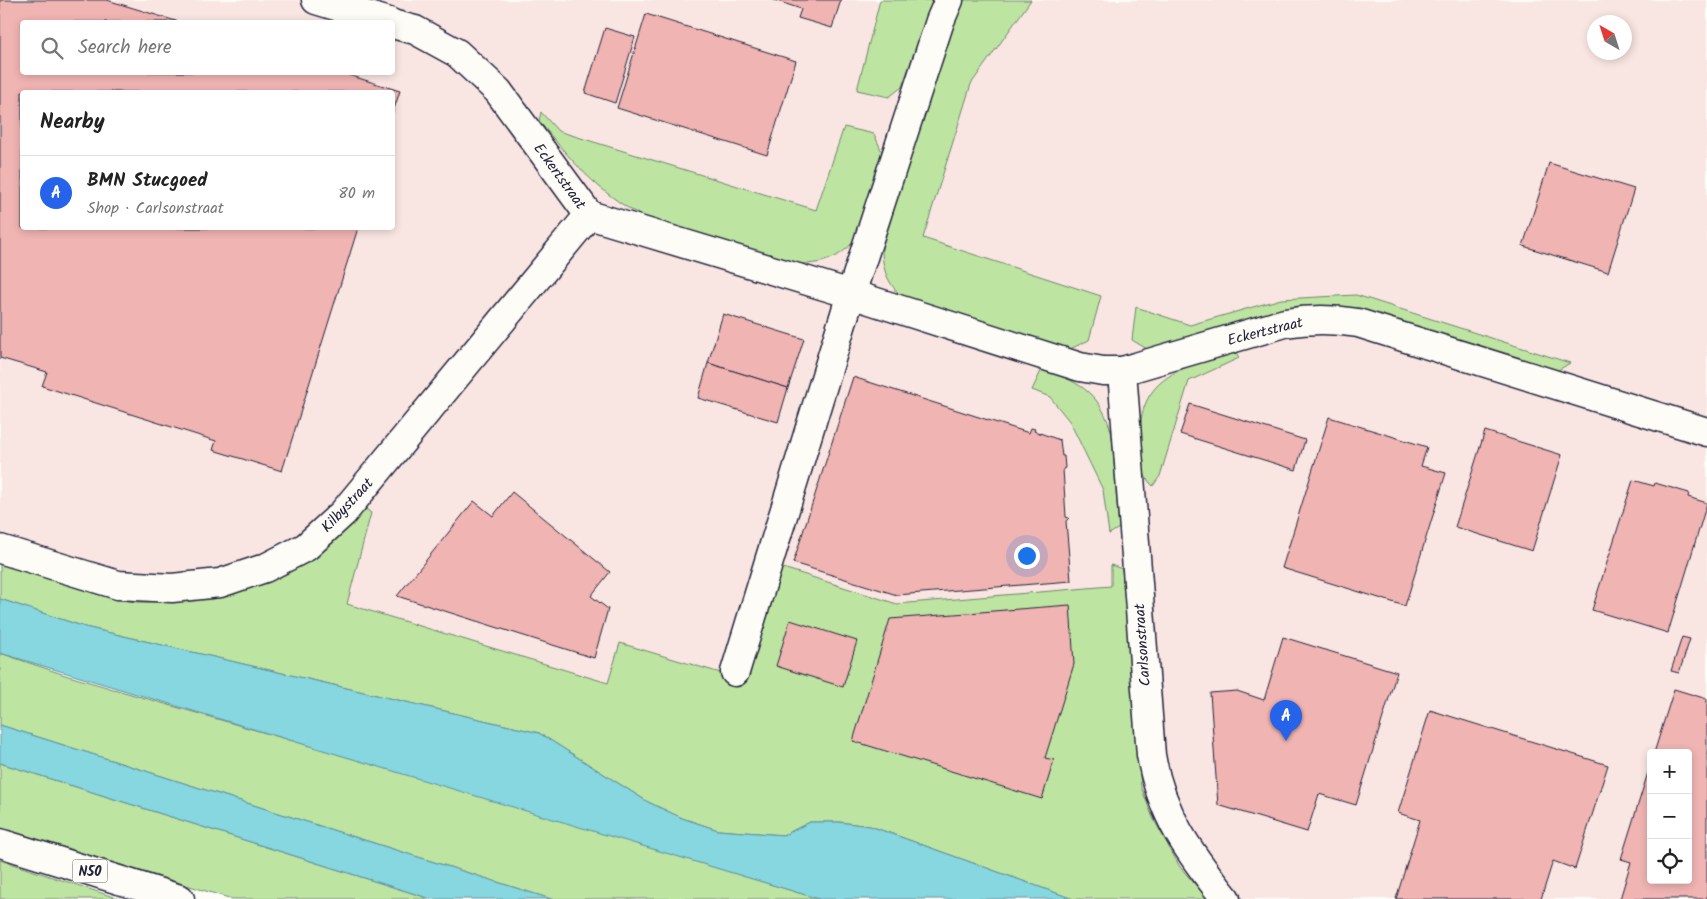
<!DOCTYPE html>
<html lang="en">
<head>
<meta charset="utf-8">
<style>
  :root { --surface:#fff; --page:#f2f2f2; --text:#222; --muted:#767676; --line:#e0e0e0; --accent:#2563eb }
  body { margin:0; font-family:Kalam,sans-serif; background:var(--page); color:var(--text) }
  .controls { position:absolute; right:15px; bottom:15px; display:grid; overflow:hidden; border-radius:5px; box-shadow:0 2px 8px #0003 }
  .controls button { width:45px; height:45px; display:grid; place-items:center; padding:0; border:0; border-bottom:1px solid var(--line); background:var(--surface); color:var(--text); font:25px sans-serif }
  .compass { position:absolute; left:1587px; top:15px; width:45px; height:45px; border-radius:50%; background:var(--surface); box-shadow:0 2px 8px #0003; rotate:321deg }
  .you { position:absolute; left:1026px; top:555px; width:18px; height:18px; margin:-12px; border:4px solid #fff; border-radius:50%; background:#1a73e8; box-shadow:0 0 0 8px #1a73e833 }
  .badge { display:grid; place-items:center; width:32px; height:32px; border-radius:50%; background:var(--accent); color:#fff; font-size:16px; font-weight:700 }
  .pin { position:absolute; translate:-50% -41px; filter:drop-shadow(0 1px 2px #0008) }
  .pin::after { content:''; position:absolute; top:26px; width:18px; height:15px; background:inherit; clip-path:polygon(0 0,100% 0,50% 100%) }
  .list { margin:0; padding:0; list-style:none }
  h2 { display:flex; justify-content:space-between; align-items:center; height:65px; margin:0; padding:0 20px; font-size:21px }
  h2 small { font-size:16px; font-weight:400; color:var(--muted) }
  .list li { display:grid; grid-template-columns:32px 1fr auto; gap:15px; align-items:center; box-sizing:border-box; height:75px; padding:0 20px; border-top:1px solid var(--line) }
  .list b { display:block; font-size:19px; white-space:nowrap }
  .list p { margin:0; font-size:16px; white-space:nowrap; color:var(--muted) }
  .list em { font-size:16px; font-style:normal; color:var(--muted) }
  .icon { flex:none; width:28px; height:28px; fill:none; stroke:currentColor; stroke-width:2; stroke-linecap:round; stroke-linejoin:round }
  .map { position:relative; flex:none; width:1707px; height:899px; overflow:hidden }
  .search { position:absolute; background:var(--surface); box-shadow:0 2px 8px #0003; left:20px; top:20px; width:375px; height:55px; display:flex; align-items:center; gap:12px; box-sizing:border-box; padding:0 18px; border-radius:5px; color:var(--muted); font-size:19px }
  .panel { position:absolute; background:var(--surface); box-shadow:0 2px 8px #0003; left:20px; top:90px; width:375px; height:140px; border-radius:5px }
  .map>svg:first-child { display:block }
  .built { fill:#f9e6e2; fill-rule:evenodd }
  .green { fill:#bde5a1; stroke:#70846e }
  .water { fill:#86d7e0; stroke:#5e8f9e }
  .building { fill:#f0b4b2; stroke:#22223b }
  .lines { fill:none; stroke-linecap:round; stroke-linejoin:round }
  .minor-casing { stroke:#22223b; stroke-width:31 }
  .highway-casing { stroke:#22223b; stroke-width:31 }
  .minor { stroke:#fdfcf7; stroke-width:28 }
  .highway { stroke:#fdfcf7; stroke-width:28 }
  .labels { text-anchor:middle; stroke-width:5; stroke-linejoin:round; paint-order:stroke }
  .shield { fill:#fdfcf7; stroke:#646373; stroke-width:1 }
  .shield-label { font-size:14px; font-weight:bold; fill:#22223b }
  .street-label { font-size:15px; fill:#22223b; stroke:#fdfcf7 }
</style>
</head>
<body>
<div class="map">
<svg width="1707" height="899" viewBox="0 0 1707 899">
  <rect width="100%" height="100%" fill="#fdfcf7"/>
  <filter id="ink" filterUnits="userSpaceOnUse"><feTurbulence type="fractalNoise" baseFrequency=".02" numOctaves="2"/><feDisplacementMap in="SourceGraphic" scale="10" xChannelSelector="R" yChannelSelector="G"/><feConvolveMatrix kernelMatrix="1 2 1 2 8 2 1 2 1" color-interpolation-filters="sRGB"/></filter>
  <g filter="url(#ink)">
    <path class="built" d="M0,0H1707V899H893L0,620ZM22,22H392V72H22ZM1594,22H1624V52H1594ZM22,92H392V228H22ZM1651,753H1688V880H1651Z"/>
    <g class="green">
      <polygon points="880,0 933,0 902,87 889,97 857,90"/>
      <path d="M964,0H1031L971,84L923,238L1101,296L1089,340L1068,350L904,299C888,284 882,270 882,248L948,38Z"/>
      <path d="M541,112L558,131L816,210L844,127L874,134L883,154L855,240C837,261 818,266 790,263L642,216C597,192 571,160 539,121Z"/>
      <polygon points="1356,295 1570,363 1555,372 1275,313 1147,349 1132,340 1136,307 1190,325 1281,299"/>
      <path d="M1236,351L1239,358L1189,381L1160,476L1153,486C1141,475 1142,464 1140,448C1135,376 1180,368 1236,351Z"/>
      <path d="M1044,370C1081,382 1102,395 1112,435L1119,528L1109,534L1103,490L1070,422L1050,397L1032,390L1041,371Z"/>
      <path d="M366,509L371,513L347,604L608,683L620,643L744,680L780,567L897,604L1111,586V565L1122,569L1141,787L1153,818L1180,867L1208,899H1073L870,826L839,822H810L784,835L718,830L682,818L648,802L539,733L85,627L0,599V561C40,574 98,599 138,602C152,603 169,600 183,599C271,592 301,563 366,509Z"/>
      <polygon points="0,653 65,675 466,791 819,899 551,899 0,725"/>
      <polygon points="0,763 431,899 232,899 0,828"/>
      <polygon points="0,860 120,899 0,899"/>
    </g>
    <g class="water">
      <polygon points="0,599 85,627 539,733 648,802 682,818 718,830 784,835 810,822 839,822 870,826 1073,899 819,899 0,653"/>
      <polygon points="0,725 551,899 431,899 0,763"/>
    </g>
    <g class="building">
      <polygon points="0,0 107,0 179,22 22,22 22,72 339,72 400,91 392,115 392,92 22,92 22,228 358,228 282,471 213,450 216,441 42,386 47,372 0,358"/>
      <polygon points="774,0 841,0 832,28 798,18 801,9"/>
      <polygon points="646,14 796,61 767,155 617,108"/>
      <polygon points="605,28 635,37 615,103 585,93"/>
      <polygon points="1549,163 1634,189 1608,272 1523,246"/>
      <polygon points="723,314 804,339 788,388 708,363"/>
      <polygon points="708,363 788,388 778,422 698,398"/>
      <polygon points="853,377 1029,433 1031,428 1035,429 1034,431 1060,440 1062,456 1064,456 1065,468 1063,469 1066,517 1069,518 1066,521 1071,581 897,595 793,563"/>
      <polygon points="1190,404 1305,440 1296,470 1180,434"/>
      <polygon points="1329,417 1427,447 1421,466 1446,473 1405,606 1282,568"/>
      <polygon points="1485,431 1562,455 1532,551 1455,527"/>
      <polygon points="1633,480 1654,486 1655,483 1689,493 1688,497 1707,503 1668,633 1592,610"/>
      <polygon points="512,492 610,572 591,596 608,609 594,658 397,596 474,501 493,516"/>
      <polygon points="1070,605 1074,664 1045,758 1054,760 1042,799 853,741 890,619"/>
      <polygon points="790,620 857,641 843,687 776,666"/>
      <polygon points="1283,637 1397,672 1356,805 1319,794 1307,832 1218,805 1210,693 1237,691 1264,700"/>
      <polygon points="1682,637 1690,639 1679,673 1671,671"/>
      <polygon points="1674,689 1707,699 1707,899 1620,899 1631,862 1621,859 1651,763 1651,880 1688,880 1688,753 1654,753"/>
      <polygon points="1430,710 1608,765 1575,869 1553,861 1541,899 1396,899 1420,820 1398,813"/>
    </g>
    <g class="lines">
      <g class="minor-casing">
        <g id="minor">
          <polyline points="316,0 389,22"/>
          <path d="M392,24L415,30L457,53L498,91L589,215L851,294L1080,367L1103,371H1122L1285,323C1309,319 1334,319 1358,323L1707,432"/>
          <path d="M1122,371L1151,755C1161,814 1189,853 1226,899"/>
          <polyline points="0,549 118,585 172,588 220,583 265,568 306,547 343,513 589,215"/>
          <polyline points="735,672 851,294 940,21 949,0"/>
        </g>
      </g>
      <g class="highway-casing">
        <polyline id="highway" points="0,843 180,899"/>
      </g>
      <use href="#minor" class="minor"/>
      <use href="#highway" class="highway"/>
    </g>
  </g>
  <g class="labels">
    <rect class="shield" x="72.5" y="859.5" width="35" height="23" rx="4"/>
    <g class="shield-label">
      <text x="90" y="876">N50</text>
    </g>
    <g class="street-label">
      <text transform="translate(560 176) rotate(54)" y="5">Eckertstraat</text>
      <text transform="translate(1265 331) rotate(-14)" y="5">Eckertstraat</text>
      <text transform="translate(347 505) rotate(-47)" y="5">Kilbystraat</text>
      <text transform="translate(1142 645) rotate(-94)" y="5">Carlsonstraat</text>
    </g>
  </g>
</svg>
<div class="controls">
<button>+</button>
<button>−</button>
<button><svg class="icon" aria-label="locate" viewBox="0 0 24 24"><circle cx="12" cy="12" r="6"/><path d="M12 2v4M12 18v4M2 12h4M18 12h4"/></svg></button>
</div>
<svg class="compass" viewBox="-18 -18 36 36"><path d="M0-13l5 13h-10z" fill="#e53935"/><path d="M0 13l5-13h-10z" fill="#767676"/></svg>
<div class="you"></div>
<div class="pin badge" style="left:1286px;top:741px">A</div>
<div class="search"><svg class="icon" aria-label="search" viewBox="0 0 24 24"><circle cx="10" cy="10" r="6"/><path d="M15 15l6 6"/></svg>Search here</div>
<section class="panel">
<h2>Nearby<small></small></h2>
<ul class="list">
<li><span class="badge">A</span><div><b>BMN Stucgoed</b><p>Shop · Carlsonstraat</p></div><em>80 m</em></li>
</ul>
</section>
</div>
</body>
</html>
